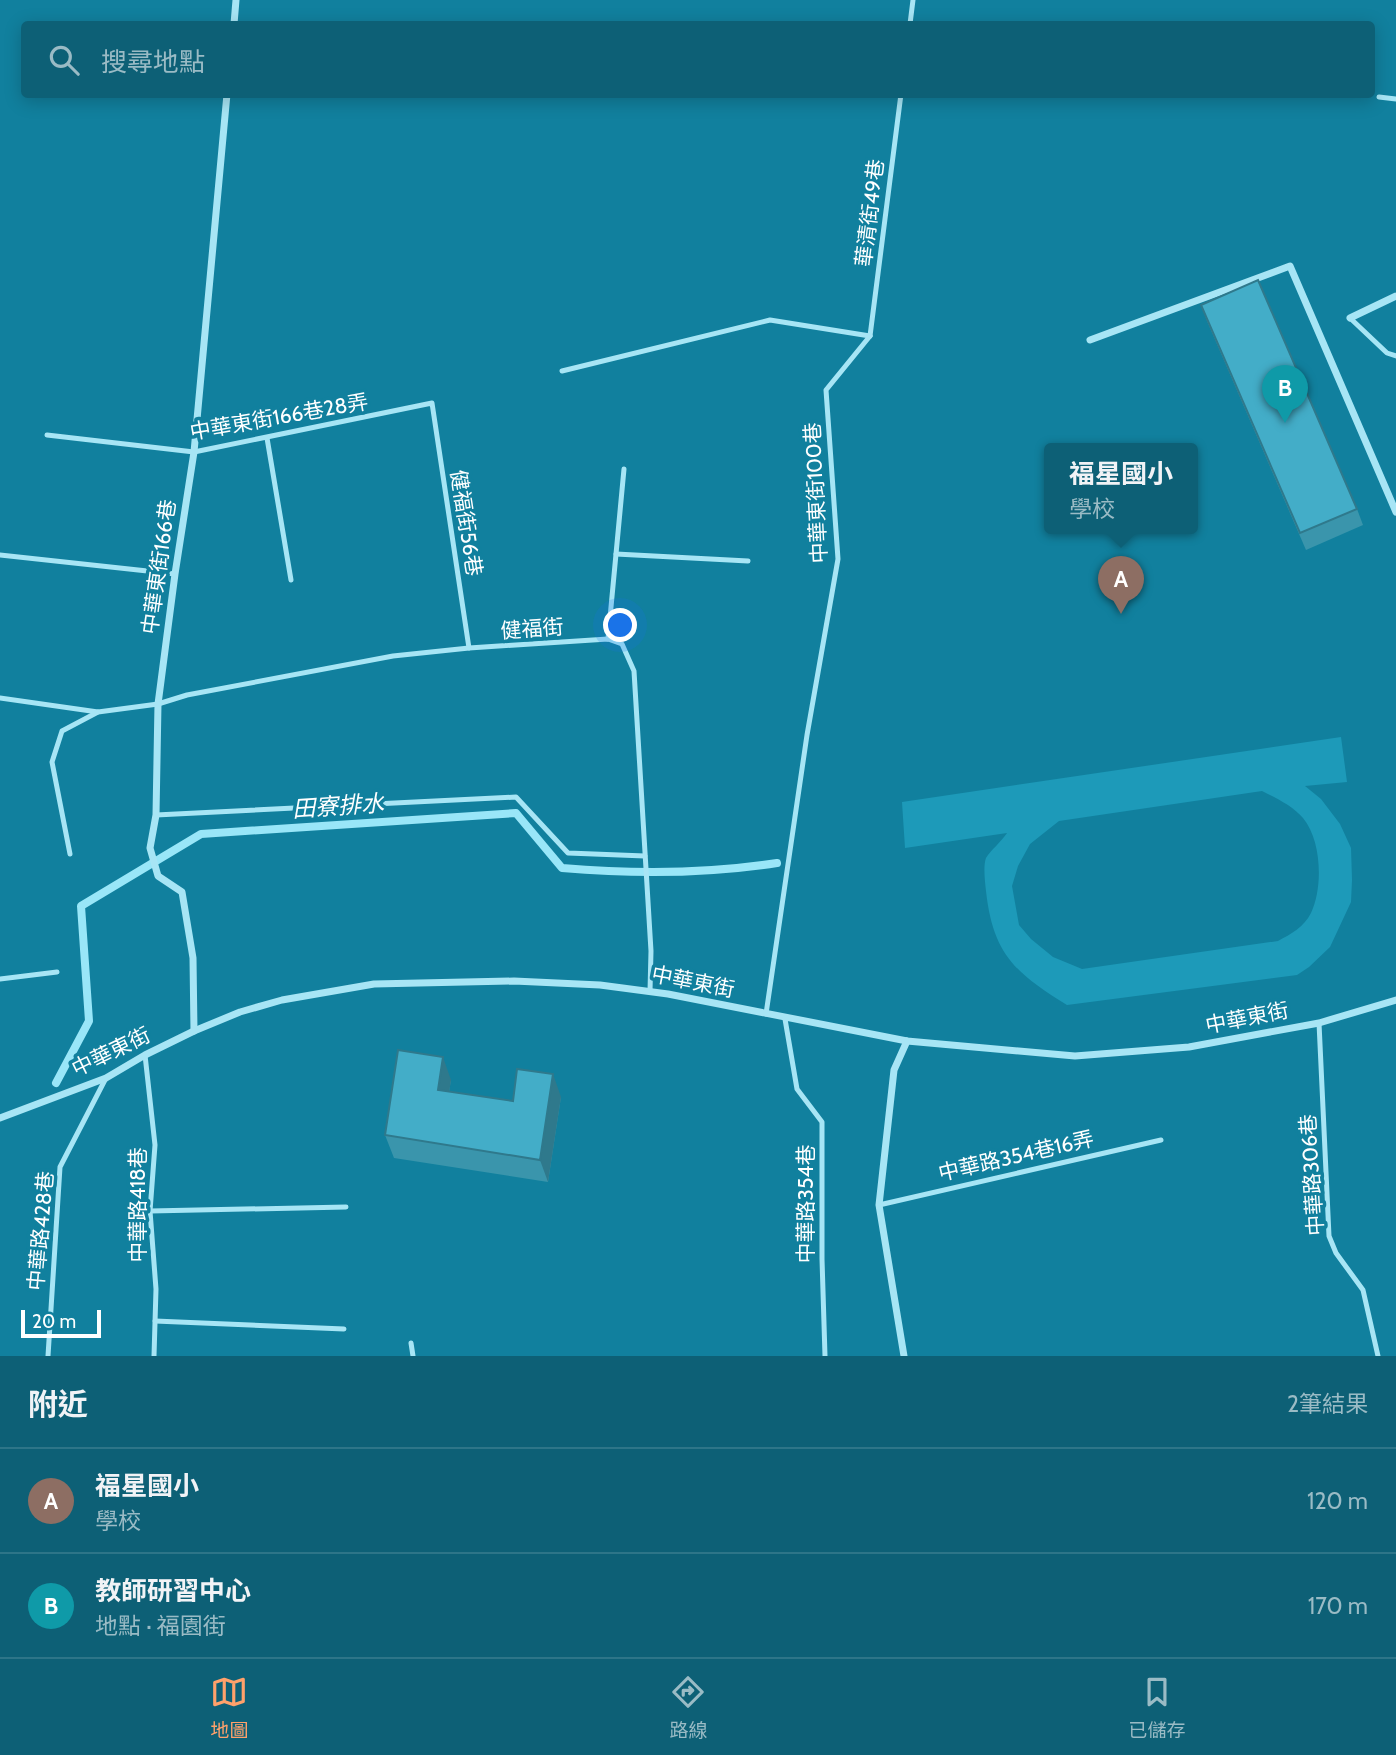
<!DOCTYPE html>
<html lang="zh-TW">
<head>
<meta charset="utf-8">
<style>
  :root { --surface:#0d6076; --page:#16667b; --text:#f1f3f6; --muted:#9abbc5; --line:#2d7588; --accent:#ffa16b }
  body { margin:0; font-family:Cabin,"Noto Sans TC",sans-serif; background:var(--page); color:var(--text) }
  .scale { position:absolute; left:21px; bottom:18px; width:80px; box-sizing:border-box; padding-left:7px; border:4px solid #fff; border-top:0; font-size:19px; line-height:24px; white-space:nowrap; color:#fff; -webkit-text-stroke:5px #11809e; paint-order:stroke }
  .you { position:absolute; left:621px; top:626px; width:24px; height:24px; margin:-18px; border:5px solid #fff; border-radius:50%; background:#1a73e8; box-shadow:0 0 0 10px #1a73e833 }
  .badge { display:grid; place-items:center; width:46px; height:46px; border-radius:50%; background:var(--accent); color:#fff; font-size:23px; font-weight:700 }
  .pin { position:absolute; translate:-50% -58px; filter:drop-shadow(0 2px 4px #0008) }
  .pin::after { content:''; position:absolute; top:37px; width:24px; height:21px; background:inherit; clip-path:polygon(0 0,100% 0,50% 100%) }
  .popup { position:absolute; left:1044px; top:443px; width:154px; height:91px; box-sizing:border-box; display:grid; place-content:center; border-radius:7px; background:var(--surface); filter:drop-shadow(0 2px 5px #0005); font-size:23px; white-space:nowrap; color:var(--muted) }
  .popup b { font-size:26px; color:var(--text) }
  .popup::after { content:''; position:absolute; left:50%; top:100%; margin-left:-14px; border:14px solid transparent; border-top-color:var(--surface) }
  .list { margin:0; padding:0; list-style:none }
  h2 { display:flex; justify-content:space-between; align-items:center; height:91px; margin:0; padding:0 28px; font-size:30px }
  h2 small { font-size:23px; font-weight:400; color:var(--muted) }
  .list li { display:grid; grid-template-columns:46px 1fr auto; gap:21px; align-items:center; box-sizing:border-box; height:105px; padding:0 28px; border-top:2px solid var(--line) }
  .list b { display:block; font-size:26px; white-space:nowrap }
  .list p { margin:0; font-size:23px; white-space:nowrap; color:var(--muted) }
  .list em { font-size:23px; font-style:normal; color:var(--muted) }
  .icon { flex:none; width:38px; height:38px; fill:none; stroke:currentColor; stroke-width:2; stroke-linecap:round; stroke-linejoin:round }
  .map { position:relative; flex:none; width:1396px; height:1356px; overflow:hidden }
  .search { position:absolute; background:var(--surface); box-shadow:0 4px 18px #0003; left:21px; right:21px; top:21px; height:77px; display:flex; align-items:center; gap:18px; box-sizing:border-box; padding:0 24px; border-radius:7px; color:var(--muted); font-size:26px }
  .sheet { height:301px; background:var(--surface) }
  nav { display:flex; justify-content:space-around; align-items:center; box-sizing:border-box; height:98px; border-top:2px solid var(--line); background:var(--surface); font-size:19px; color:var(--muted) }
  nav a { display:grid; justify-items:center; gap:4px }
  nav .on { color:var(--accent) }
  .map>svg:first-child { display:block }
  .green { fill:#1d9ab9; fill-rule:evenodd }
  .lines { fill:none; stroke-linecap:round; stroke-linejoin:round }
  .stream { stroke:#99e6f8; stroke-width:8 }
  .lane { stroke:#a7e5f5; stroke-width:5 }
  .street { stroke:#a7e5f5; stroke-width:7 }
  .wall { fill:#3a95ac }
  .shaded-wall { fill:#2f798c }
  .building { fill:#43adc8; stroke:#2f798c; stroke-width:2 }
  .labels { text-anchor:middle; stroke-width:7; stroke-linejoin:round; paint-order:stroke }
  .street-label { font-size:21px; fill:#fff; stroke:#11809e }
  .water-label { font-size:23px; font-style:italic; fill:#fff; stroke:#11809e }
</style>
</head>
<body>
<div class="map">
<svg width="1396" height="1356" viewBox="0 0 1396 1356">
  <rect width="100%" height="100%" fill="#11809e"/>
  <path class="green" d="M1341,737L1347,782L1305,786L1321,799L1340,824L1351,848L1352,880L1351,902L1330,947L1309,967L1297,975L1067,1005C1015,973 993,954 986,891C985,882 983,866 986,858C990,851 1002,841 1007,833L905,848L902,802ZM1262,791C1276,798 1293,806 1303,818C1322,841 1323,888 1311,913C1304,927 1291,934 1278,941L1082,969L1053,957L1031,939L1019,925L1012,886L1018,866L1030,844L1059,821Z"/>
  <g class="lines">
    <path class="stream" d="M56,1083L89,1021L81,906L201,834L516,813L562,868C633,874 706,874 777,863"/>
    <g class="lane">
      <polyline points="910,24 913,0"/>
      <polyline points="1379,97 1396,99"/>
      <polyline points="1350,318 1387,353 1396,356"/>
      <polyline points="870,336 901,94"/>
      <polyline points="562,371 770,320 870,336"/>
      <polyline points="47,435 194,452 432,403 469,648"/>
      <polyline points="267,438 291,580"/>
      <polyline points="616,554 748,561"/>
      <polyline points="0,555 175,574"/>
      <polyline points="608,639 624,469"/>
      <polyline points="0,698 98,712"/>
      <polyline points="156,815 516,797 568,853 645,856"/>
      <polyline points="70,854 52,762 62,731 98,712 158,704 187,695 393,656 469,648 608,639 622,644 634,671 651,951 650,991"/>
      <polyline points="0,979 57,972"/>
      <polyline points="766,1014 807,735 838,559 826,390 870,336"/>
      <polyline points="785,1019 797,1089 822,1122 822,1259 825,1356"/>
      <polyline points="1319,1023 1329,1236 1336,1253 1363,1290 1378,1356"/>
      <polyline points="145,1055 155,1145 150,1211 156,1289 154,1356"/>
      <polyline points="879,1205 1161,1140"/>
      <polyline points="150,1211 346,1207"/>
      <polyline points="155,1321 344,1329"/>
      <polyline points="411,1343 413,1356"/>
      <polyline points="48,1356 60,1167 106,1078"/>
    </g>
    <g class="street">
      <polyline points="234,24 236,0"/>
      <polyline points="1350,318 1396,296"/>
      <polyline points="1090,340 1290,266 1396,512"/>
      <polyline points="194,1031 193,958 182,892 158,876 150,848 156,815 158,704 175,574 194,452 227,94"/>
      <polyline points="0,1118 106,1078 145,1055 194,1031 240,1012 282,1000 374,984 514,981 600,985 668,994 907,1041 1075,1056 1189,1047 1319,1023 1396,1000"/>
      <polyline points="904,1356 879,1205 894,1070 907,1041"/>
    </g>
  </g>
  <g class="wall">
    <polygon points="1201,305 1357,509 1363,525 1306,550 1207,321"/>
    <polygon points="451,1080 449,1092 513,1101 561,1097 548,1182 394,1158 385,1135"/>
  </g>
  <g class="shaded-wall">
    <polygon points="443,1057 451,1080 446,1113 438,1090"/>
    <polygon points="553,1074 561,1097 548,1182 540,1160"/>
  </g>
  <g class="building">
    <polygon points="1258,280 1357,509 1300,533 1201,305"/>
    <polygon points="398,1050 443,1057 438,1090 513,1101 517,1069 553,1074 540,1160 385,1135"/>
  </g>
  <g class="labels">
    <g class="street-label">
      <text transform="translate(870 213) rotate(-83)" y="7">華清街49巷</text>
      <text transform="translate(279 417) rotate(-10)" y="7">中華東街166巷28弄</text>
      <text transform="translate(816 493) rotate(-93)" y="7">中華東街100巷</text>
      <text transform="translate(466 523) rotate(81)" y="7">健福街56巷</text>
      <text transform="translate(159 567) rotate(-82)" y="7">中華東街166巷</text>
      <text transform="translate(532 629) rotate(-4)" y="7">健福街</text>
      <text transform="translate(693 982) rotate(11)" y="7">中華東街</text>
      <text transform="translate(1247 1018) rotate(-11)" y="7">中華東街</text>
      <text transform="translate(111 1052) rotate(-26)" y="7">中華東街</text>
      <text transform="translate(1016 1156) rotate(-13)" y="7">中華路354巷16弄</text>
      <text transform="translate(1312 1175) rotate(-94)" y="7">中華路306巷</text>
      <text transform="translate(806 1204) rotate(-90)" y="7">中華路354巷</text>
      <text transform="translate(138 1205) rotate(-90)" y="7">中華路418巷</text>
      <text transform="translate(41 1231) rotate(-85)" y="7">中華路428巷</text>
    </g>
    <g class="water-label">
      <text transform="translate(338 806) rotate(-4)" y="8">田寮排水</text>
    </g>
  </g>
</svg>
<div class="scale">20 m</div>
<div class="you"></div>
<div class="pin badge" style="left:1121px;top:614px;background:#8d6e63">A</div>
<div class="popup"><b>福星國小</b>學校</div>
<div class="pin badge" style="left:1285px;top:423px;background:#0f9aa8">B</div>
<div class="search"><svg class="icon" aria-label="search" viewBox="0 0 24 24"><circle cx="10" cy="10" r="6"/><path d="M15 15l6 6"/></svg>搜尋地點</div>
</div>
<section class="sheet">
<h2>附近<small>2筆結果</small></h2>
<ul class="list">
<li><span class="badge" style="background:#8d6e63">A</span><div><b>福星國小</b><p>學校</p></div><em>120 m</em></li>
<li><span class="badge" style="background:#0f9aa8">B</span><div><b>教師研習中心</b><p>地點 · 福園街</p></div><em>170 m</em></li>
</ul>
</section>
<nav>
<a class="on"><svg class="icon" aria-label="map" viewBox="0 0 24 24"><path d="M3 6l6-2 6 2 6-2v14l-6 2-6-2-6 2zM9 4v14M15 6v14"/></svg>地圖</a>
<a><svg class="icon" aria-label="directions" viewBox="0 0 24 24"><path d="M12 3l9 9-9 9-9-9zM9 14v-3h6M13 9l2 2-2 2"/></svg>路線</a>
<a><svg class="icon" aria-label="saved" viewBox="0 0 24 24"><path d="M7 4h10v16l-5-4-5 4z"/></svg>已儲存</a>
</nav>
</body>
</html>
